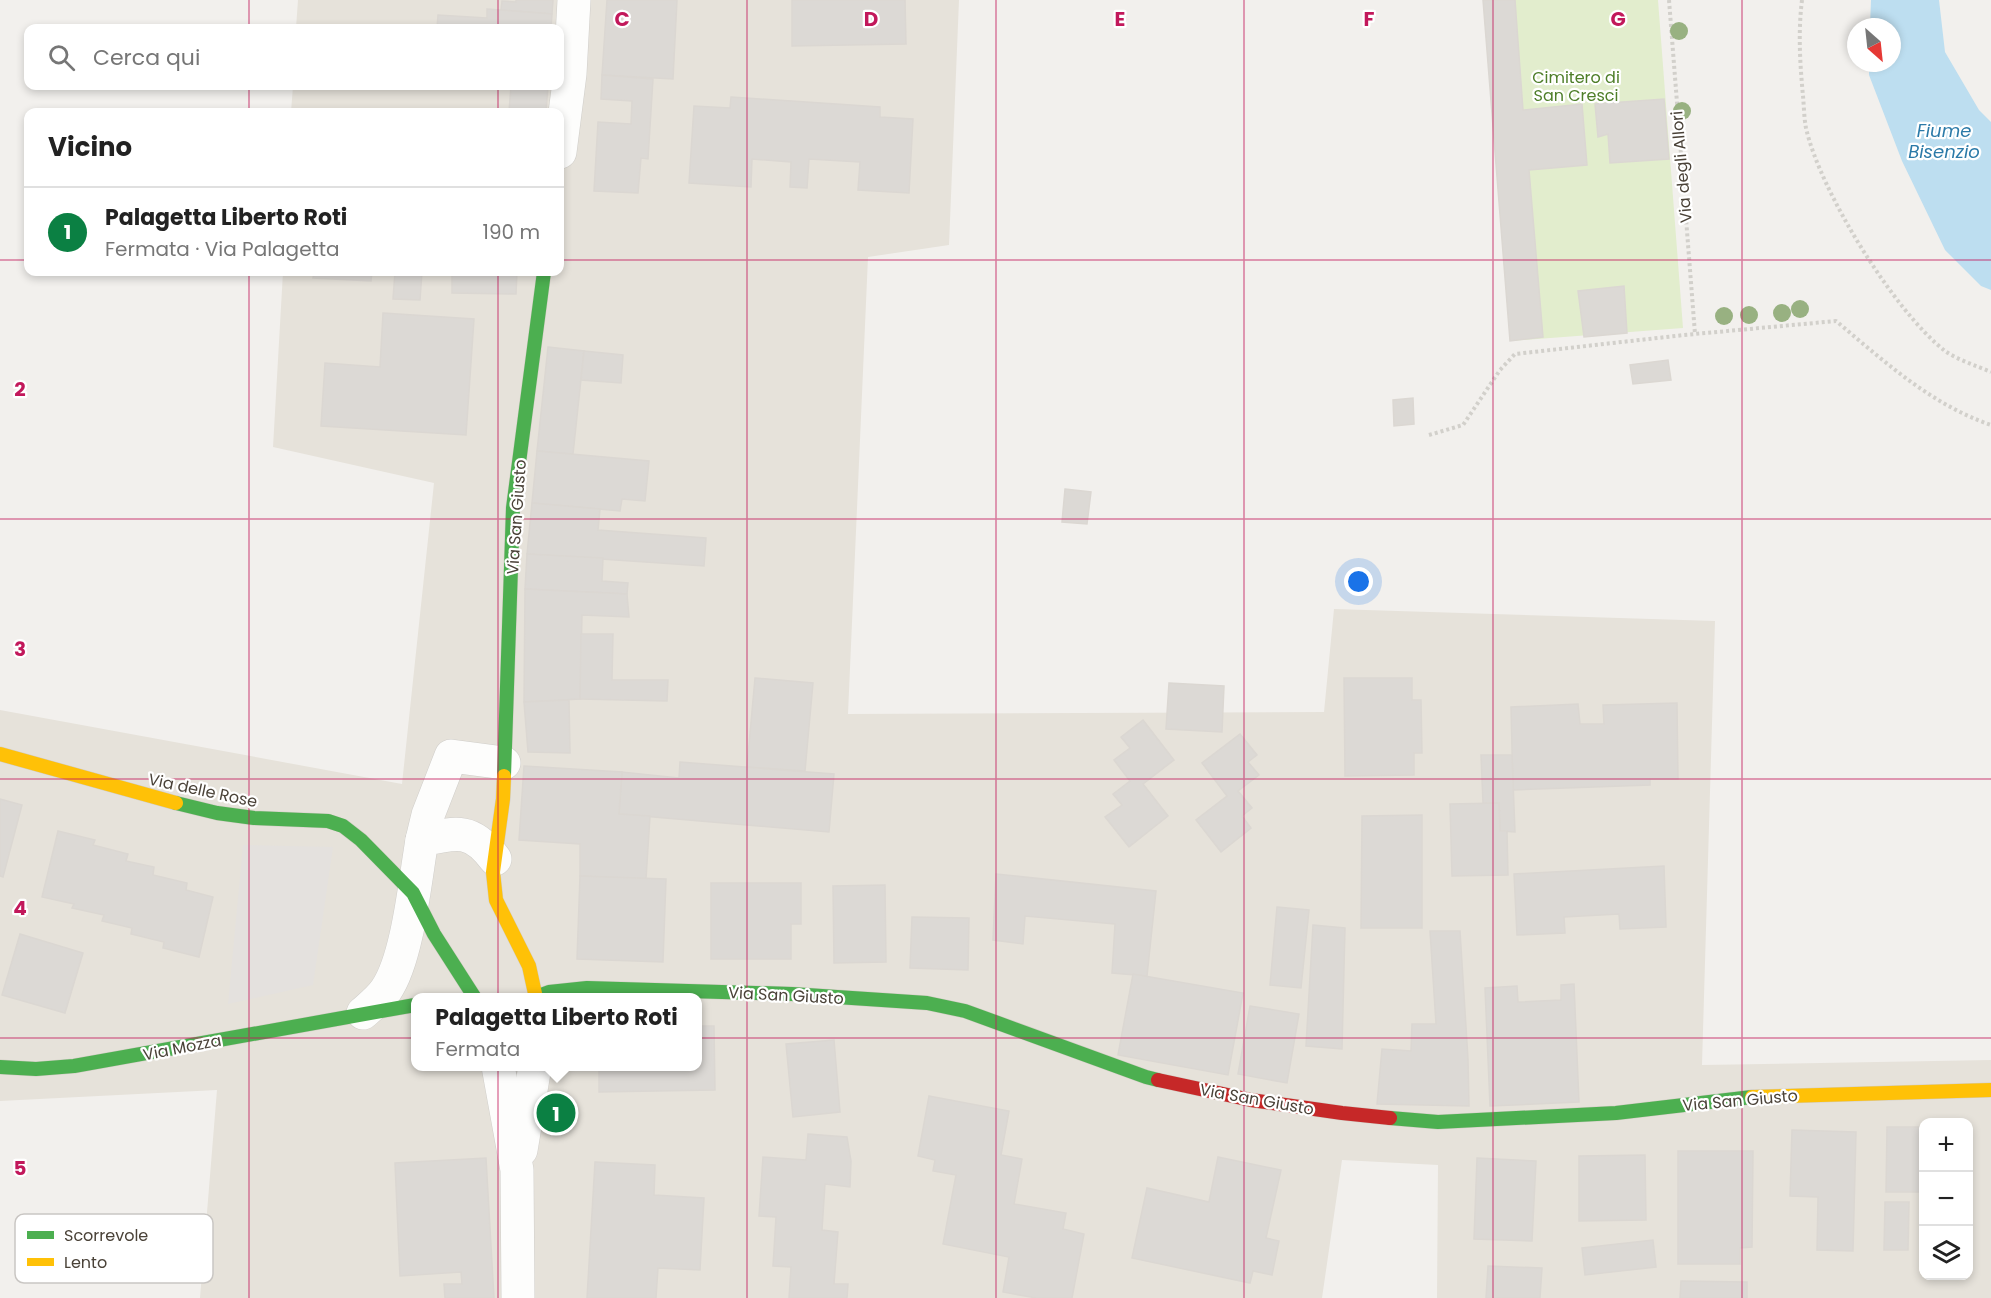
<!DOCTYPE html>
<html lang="it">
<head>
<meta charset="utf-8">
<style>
  :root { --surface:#fff; --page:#f2f2f2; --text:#222; --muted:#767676; --line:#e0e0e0; --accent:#0b8043 }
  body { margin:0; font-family:Poppins,sans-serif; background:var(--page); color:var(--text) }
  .controls { position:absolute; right:18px; bottom:18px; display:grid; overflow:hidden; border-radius:12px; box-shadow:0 3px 9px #0003 }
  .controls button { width:54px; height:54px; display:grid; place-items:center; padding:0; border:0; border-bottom:2px solid var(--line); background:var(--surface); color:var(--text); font:30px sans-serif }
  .compass { position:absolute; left:1847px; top:18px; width:54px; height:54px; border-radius:50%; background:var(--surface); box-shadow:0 3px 9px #0003; rotate:153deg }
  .you { position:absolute; left:1359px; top:582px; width:21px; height:21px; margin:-15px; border:4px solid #fff; border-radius:50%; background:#1a73e8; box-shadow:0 0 0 9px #1a73e833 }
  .badge { display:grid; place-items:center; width:39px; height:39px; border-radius:50%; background:var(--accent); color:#fff; font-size:20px; font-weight:700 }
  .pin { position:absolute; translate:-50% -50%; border:3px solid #fff; box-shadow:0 2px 6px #0006 }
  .popup { position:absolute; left:411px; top:993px; width:291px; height:78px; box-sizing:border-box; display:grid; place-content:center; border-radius:12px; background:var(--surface); filter:drop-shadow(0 2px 4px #0005); font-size:20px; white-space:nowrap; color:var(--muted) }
  .popup b { font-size:22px; color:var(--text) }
  .popup::after { content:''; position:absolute; left:50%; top:100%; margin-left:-12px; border:12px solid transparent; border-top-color:var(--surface) }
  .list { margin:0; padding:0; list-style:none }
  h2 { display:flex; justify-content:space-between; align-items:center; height:78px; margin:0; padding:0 24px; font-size:26px }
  h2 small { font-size:20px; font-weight:400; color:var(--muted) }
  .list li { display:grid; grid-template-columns:39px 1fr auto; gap:18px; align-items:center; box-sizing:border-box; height:90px; padding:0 24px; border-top:2px solid var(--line) }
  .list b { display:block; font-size:22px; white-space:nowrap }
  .list p { margin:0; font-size:20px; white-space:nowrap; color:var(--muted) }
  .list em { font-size:20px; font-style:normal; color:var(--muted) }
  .icon { flex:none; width:33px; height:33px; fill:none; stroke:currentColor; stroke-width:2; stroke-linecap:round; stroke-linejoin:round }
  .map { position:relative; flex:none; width:1991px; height:1298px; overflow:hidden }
  .search { position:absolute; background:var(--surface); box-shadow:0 3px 9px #0003; left:24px; top:24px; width:540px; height:66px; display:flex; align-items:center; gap:15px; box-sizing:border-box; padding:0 21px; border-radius:12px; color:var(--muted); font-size:22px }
  .panel { position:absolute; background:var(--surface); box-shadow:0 3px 9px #0003; left:24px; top:108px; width:540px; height:168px; border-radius:12px }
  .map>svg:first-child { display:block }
  .residential { fill:#e6e2da; fill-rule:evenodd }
  .green { fill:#e2edcd }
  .parking { fill:#e4e1de }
  .water { fill:#bddef0 }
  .building { fill:#dcd9d5; stroke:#dbd7d2; stroke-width:1.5 }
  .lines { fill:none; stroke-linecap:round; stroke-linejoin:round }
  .street-casing { stroke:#d0ceca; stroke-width:34 }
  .fast-casing { stroke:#d2cdc4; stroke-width:15 }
  .slow-casing { stroke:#d2cdc4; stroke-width:15 }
  .jam-casing { stroke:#d2cdc4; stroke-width:15 }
  .path { stroke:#d2d0cb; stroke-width:4; stroke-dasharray:3 3; stroke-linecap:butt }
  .street { stroke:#fdfdfc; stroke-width:33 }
  .fast { stroke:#4caf50; stroke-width:14 }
  .slow { stroke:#ffc107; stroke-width:14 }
  .jam { stroke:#c62828; stroke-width:14 }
  .tree { fill:#98b181 }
  .grid { fill:none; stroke:#c2185b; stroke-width:1.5; stroke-opacity:0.55 }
  .labels { text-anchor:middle; stroke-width:4.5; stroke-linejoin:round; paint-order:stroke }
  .park-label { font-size:16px; fill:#4e7e29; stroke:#fff }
  .street-label { font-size:16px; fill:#4a4238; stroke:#fff }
  .water-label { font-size:18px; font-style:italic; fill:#2b7aa8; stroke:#fff }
  .key { fill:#fff; stroke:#c9c6c3; stroke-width:1.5 }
  .key-label { font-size:16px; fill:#4a4238 }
  .grid-label { font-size:20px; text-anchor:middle; font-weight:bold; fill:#c2185b; stroke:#fff; stroke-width:4.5; stroke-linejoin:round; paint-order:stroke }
</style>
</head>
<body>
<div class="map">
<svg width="1991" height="1298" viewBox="0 0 1991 1298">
  <rect width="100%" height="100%" fill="#f2f0ed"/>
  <path class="residential" d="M298,0H959L949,245L868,257L848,714L1324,712L1334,609L1715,621L1702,1065L1991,1060V1298H1437L1438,1165L1342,1160L1322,1298H200L217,1090L0,1101V710L402,784L434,483L273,447L283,272H560V112H291L293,86H560V28H296ZM415,998H697V1066H415ZM1924,1122H1968V1276H1924Z"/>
  <polygon class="green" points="1483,0 1658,0 1683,328 1510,341"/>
  <polygon class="parking" points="243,845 333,847 313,985 228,1004"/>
  <polygon class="water" points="1871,0 1939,0 1945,52 1979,110 1991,122 1991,290 1981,286 1945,250 1902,161 1869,75 1869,63 1892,63 1892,27 1870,27"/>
  <g class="building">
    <polygon points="516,0 553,0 552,14 501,10 502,1 516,2"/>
    <polygon points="607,0 677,0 673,79 602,75"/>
    <polygon points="792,0 905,0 906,44 792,46"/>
    <polygon points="1483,0 1515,0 1523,110 1582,104 1587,165 1529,170 1543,337 1510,341"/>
    <polygon points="487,9 552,14 551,28 437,28 438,15 487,18"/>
    <polygon points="602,75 653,79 648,159 641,158 638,193 594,191 598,122 631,124 632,101 601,99"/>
    <polygon points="511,86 548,86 546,112 509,112"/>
    <polygon points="731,97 880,107 880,117 913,119 909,193 858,190 860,162 809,159 807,188 790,187 791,162 752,159 751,187 689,183 694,106 730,108"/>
    <polygon points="1664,99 1669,159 1610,163 1608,134 1598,137 1595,104"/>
    <polygon points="314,272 372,272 371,281 313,278"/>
    <polygon points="395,272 422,272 420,300 393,299"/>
    <polygon points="452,272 517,272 516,294 452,293"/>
    <polygon points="1624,286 1627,333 1584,337 1578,291"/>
    <polygon points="383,313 474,319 466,435 321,426 325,363 380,367"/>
    <polygon points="548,347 584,351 573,454 537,451"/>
    <polygon points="584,351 623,355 621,383 581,380"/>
    <polygon points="1668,360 1671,380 1633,384 1630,365"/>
    <polygon points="1413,398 1414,424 1394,426 1393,400"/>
    <polygon points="537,451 649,461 645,501 622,499 620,511 532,503"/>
    <polygon points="1065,489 1091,492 1087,524 1062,522"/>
    <polygon points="532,503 600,509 598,530 706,538 704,566 527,554"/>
    <polygon points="527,554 603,558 602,581 628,583 627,594 525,589"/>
    <polygon points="525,589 627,594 629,617 582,615 580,699 524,702"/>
    <polygon points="581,634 613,634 612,680 668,680 667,701 580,699"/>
    <polygon points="755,678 813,683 805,771 747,767"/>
    <polygon points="1344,678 1412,678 1412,700 1421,700 1422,753 1414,753 1414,775 1345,776"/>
    <polygon points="1169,683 1224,686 1222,732 1166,729"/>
    <polygon points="569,700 570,753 528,752 524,702"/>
    <polygon points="1677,703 1678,779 1650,779 1650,785 1513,790 1511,707 1578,704 1580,724 1604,724 1603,705"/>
    <polygon points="1143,720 1174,760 1143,784 1168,816 1129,847 1105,817 1122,805 1113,794 1130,781 1114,760 1130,748 1121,737"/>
    <polygon points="1240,734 1257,755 1248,762 1259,775 1238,791 1252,808 1242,816 1251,828 1221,852 1196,820 1227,796 1202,763"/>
    <polygon points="1481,755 1512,755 1515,832 1500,831 1499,803 1483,803"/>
    <polygon points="680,762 834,774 829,832 619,814 622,772 679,778"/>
    <polygon points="524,766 622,772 619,814 650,816 646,879 580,876 580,844 519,840"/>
    <polygon points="0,799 22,805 3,877 0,876"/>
    <polygon points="1499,803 1500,831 1507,831 1508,875 1452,876 1450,804"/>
    <polygon points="1422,815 1422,928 1361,928 1362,816"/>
    <polygon points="58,831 95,840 93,845 128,854 126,861 154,867 153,875 187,883 186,890 213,897 199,957 163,948 164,942 131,934 132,928 102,921 104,915 72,908 74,904 42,897"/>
    <polygon points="1664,866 1666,927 1620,929 1619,914 1564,917 1565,933 1517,935 1514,874"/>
    <polygon points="996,874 1156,891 1147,976 1112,973 1115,924 1025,916 1023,944 993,940"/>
    <polygon points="580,876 666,879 663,962 577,959"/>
    <polygon points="711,883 801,883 801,924 791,924 791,959 711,959"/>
    <polygon points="885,885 886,962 834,963 833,886"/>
    <polygon points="1277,907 1309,910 1301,988 1270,985"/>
    <polygon points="912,917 969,918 968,970 910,968"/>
    <polygon points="1313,925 1345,928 1342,1049 1306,1046"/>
    <polygon points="1430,931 1460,931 1468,1059 1469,1106 1377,1104 1382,1049 1411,1051 1412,1024 1436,1024"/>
    <polygon points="20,934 83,953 65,1013 2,995"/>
    <polygon points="1133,974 1243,993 1228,1075 1118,1055"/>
    <polygon points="1574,984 1579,1102 1490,1106 1485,988 1517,986 1518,1002 1561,1000 1561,985"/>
    <polygon points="1250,1006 1299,1014 1287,1083 1238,1074"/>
    <polygon points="697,1026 714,1026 715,1090 599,1092 599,1066 697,1066"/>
    <polygon points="834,1040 840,1112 793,1117 786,1044"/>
    <polygon points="929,1096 1009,1111 1001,1155 1022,1159 1014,1204 1066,1213 1063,1229 1084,1234 1072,1298 1036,1298 1003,1292 1009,1257 943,1244 956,1175 933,1171 935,1160 918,1156"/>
    <polygon points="1887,1127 1924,1127 1924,1180 1921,1180 1920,1192 1886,1192"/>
    <rect x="1968" y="1127" width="3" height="51"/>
    <polygon points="1792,1130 1856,1132 1853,1251 1817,1250 1818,1197 1790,1196"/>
    <polygon points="808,1134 847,1137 851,1161 850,1187 825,1184 822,1230 838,1232 834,1284 848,1284 847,1298 789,1298 791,1267 773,1266 776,1217 759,1216 763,1157 806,1160"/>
    <polygon points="1678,1151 1753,1151 1752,1247 1740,1248 1740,1264 1678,1264"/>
    <polygon points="1645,1155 1646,1220 1579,1221 1579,1156"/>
    <polygon points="1218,1157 1281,1170 1266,1238 1279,1241 1272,1275 1253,1271 1250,1283 1132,1258 1147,1188 1209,1202"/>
    <polygon points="486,1158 494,1298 445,1298 444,1284 462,1284 461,1272 400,1276 395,1163"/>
    <polygon points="1477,1158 1536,1161 1532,1241 1474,1239"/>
    <polygon points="595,1162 655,1165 654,1195 704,1198 700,1270 658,1268 656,1298 587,1298"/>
    <polygon points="1885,1202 1909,1202 1908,1250 1884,1250"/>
    <polygon points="1653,1240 1656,1267 1585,1275 1582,1248"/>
    <polygon points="1488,1266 1542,1268 1540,1298 1486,1298"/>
    <polygon points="1681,1281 1747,1282 1747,1298 1680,1298"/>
  </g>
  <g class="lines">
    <g class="street-casing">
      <g id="street">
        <polyline points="560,152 570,74 574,0"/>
        <polyline points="422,840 428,815 451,756 504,763"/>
        <path d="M363,1013C371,1006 380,999 386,990C408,958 415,880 422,840C457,832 472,828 495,859"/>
        <polyline points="498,1066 517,1170 518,1298"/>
        <polyline points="521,1150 535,1066"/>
      </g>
    </g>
    <g class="fast-casing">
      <g id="fast">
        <polyline points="504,776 513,508 544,272"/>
        <polyline points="176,803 217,813 254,818 328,821 343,826 361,840 413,893 434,934 475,998"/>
        <polyline points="533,998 549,992 587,988 792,994 927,1003 965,1011 1146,1077 1158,1080"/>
        <polyline points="0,1067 36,1069 74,1066 415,1005"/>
        <polyline points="1390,1118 1438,1122 1616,1113 1752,1097"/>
      </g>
    </g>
    <g class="slow-casing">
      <g id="slow">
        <polyline points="0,754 176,803"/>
        <polyline points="504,776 503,799 493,872 496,900 529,966 536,998"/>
        <polyline points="1752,1097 1991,1090"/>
      </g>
    </g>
    <g class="jam-casing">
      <polyline id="jam" points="1158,1080 1251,1100 1342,1113 1390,1118"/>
    </g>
    <g class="path">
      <polyline points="1669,0 1695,334"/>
      <path d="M1802,0C1798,32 1800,64 1803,96C1804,106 1804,118 1806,128C1820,191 1894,311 1945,351C1958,360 1977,366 1991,372"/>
      <path d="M1429,435L1463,425L1500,370L1515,354L1684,335L1836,321C1884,361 1930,404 1991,425"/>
    </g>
    <use href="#street" class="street"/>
    <use href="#fast" class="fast"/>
    <use href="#slow" class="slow"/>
    <use href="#jam" class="jam"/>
  </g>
  <g class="tree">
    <circle cx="1679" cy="31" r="9"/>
    <circle cx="1682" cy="111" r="9"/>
    <circle cx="1800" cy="309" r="9"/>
    <circle cx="1782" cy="313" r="9"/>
    <circle cx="1749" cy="315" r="9"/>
    <circle cx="1724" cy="316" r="9"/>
  </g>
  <path class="grid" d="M249,0V28M498,0V28M747,0V1298M996,0V1298M1244,0V1298M1493,0V1298M1742,0V1298M249,86V112M498,86V112M0,260H28M560,260H1991M249,272V1298M498,272V1298M0,519H1991M0,779H1991M0,1038H1991"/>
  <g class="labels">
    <g class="park-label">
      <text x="1576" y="83">Cimitero di<tspan x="1576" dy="18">San Cresci</tspan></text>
    </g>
    <g class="street-label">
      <text transform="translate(1681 167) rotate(-95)" y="6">Via degli Allori</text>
      <text transform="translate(516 517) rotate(-86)" y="6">Via San Giusto</text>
      <text transform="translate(203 790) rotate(12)" y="6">Via delle Rose</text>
      <text transform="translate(786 995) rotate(3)" y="6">Via San Giusto</text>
      <text transform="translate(182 1047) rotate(-11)" y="6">Via Mozza</text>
      <text transform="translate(1257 1099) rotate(10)" y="6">Via San Giusto</text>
      <text transform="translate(1740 1100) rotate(-5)" y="6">Via San Giusto</text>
    </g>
    <g class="water-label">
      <text x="1944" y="137">Fiume<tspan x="1944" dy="21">Bisenzio</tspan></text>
    </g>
  </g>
  <rect x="15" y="1214" width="198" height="69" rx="9" class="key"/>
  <rect x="27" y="1231" width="27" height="8" fill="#4caf50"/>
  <rect x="27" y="1258" width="27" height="8" fill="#ffc107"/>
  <g class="key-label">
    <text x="64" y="1241">Scorrevole</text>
    <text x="64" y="1268">Lento</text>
  </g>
  <g class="grid-label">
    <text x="622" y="26">C</text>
    <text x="871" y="26">D</text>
    <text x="1120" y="26">E</text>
    <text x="1369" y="26">F</text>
    <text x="1618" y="26">G</text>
    <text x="20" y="396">2</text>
    <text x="20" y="656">3</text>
    <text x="20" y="915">4</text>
    <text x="20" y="1175">5</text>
  </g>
</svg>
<div class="controls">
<button>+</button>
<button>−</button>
<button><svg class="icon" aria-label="layers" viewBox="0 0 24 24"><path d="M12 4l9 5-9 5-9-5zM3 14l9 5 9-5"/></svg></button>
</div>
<svg class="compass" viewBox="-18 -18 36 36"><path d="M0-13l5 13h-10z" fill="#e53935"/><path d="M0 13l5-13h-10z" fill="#767676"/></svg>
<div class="you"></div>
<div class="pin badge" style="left:556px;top:1113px">1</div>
<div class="popup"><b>Palagetta Liberto Roti</b>Fermata</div>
<div class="search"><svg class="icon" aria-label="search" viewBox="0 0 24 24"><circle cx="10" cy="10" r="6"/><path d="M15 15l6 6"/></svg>Cerca qui</div>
<section class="panel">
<h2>Vicino<small></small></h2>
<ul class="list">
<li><span class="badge">1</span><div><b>Palagetta Liberto Roti</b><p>Fermata · Via Palagetta</p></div><em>190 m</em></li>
</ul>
</section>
</div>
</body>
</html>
